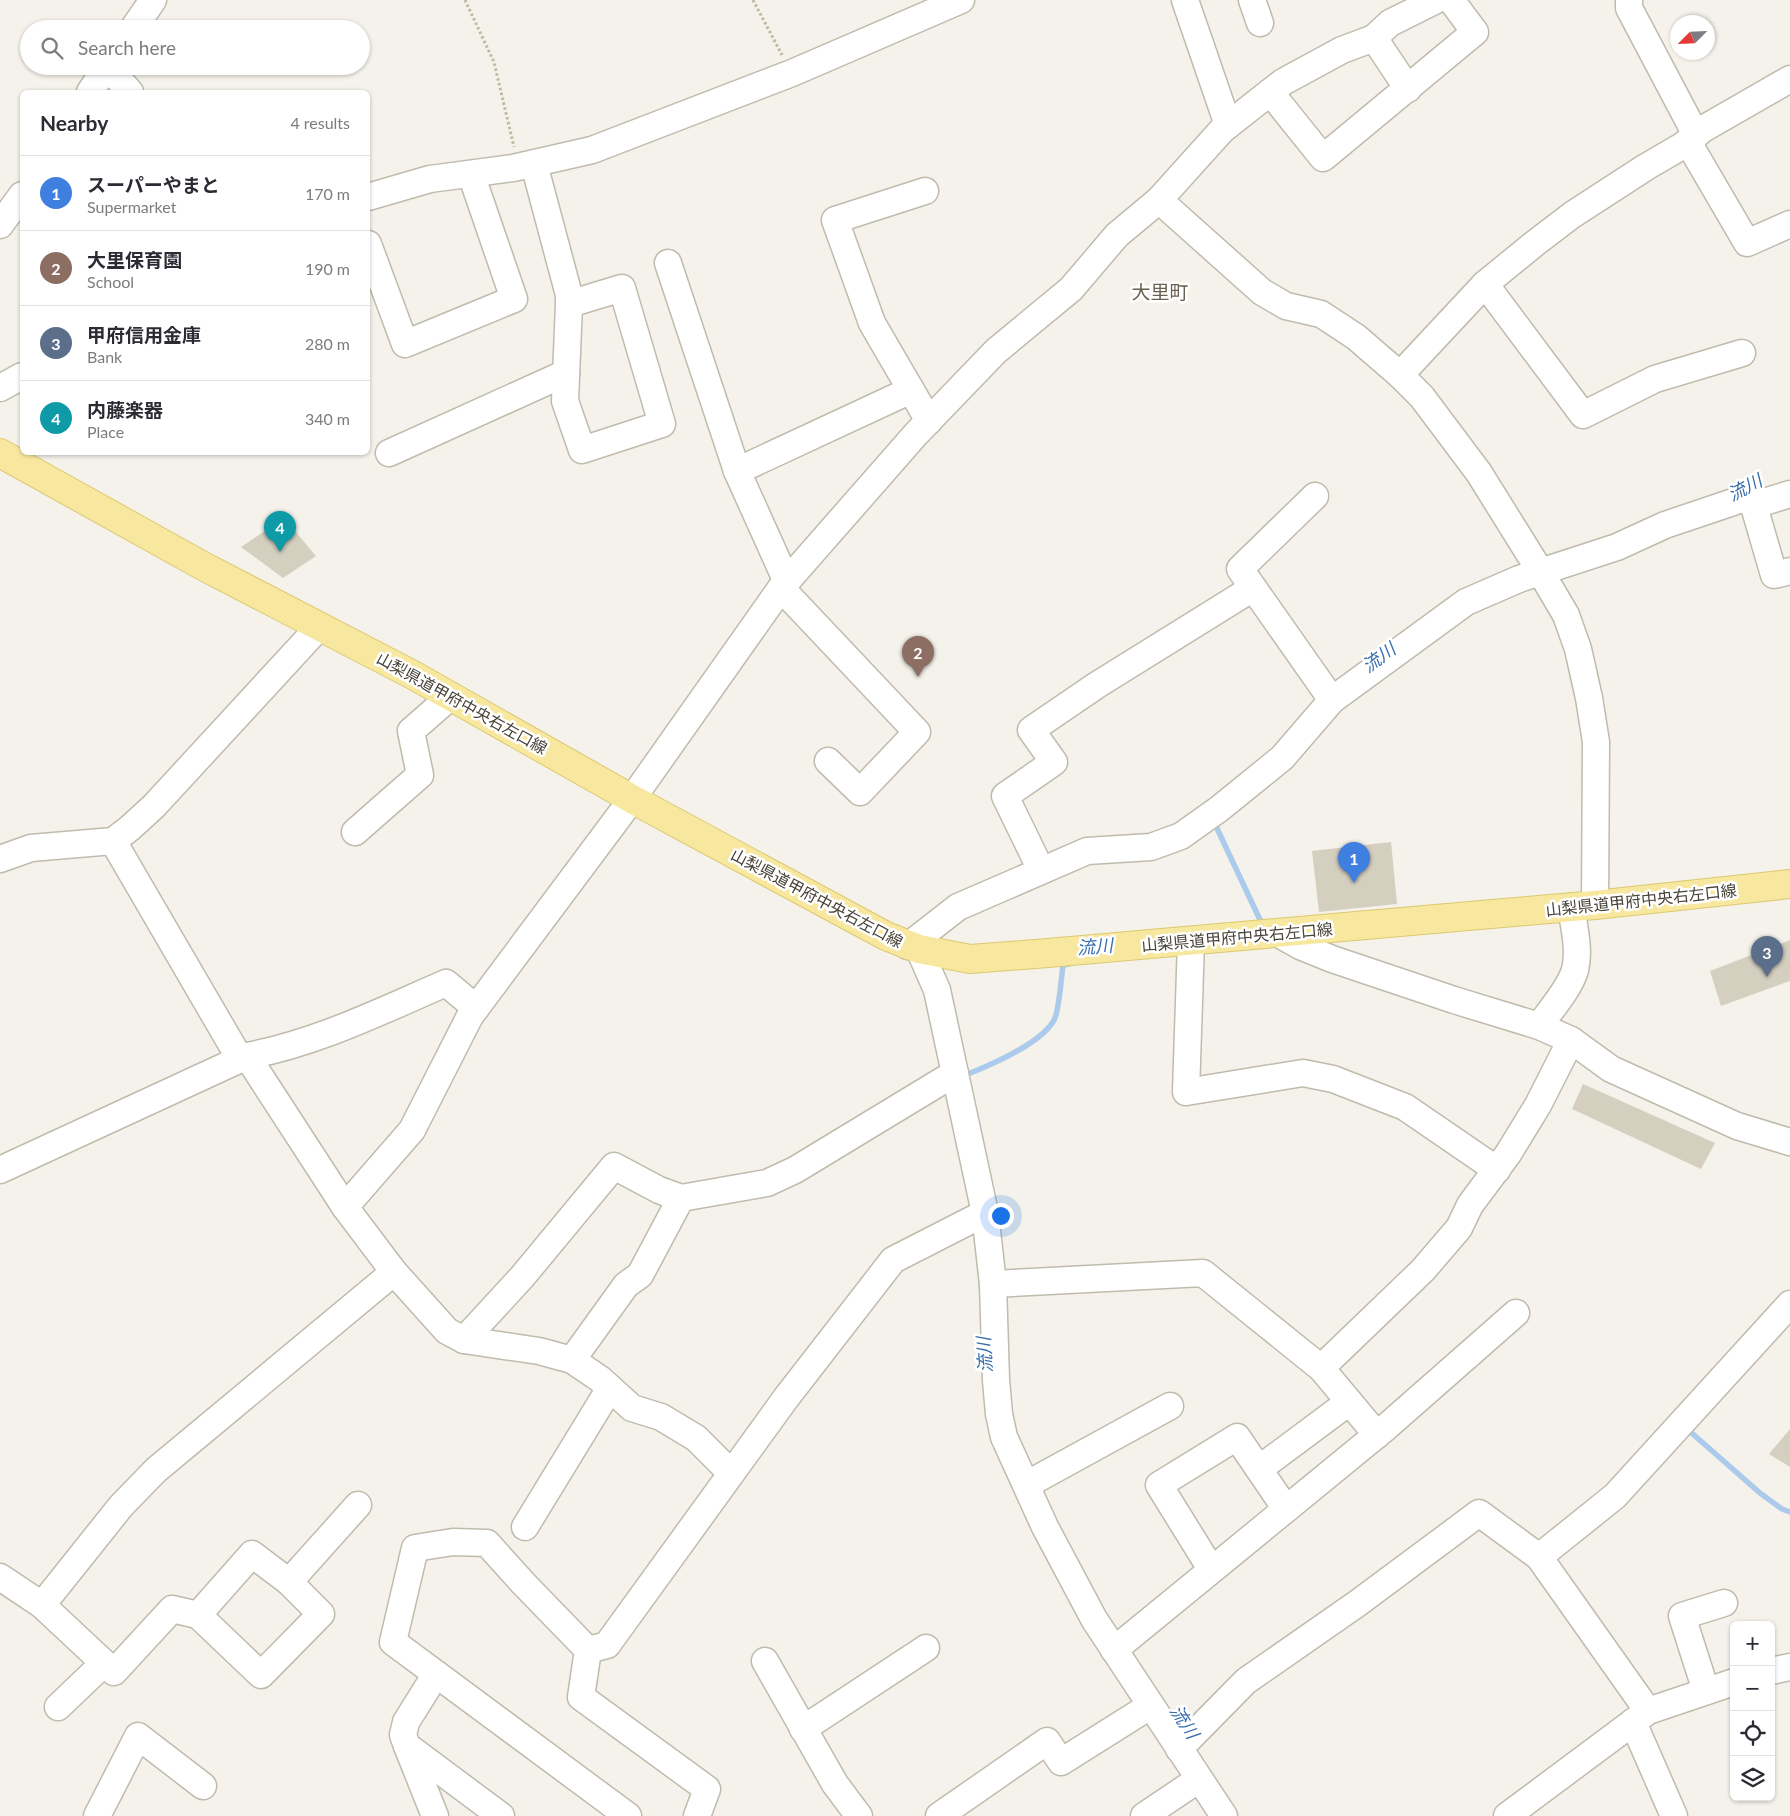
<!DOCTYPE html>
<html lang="en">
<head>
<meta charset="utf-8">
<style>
  :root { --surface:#fff; --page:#f2f2f3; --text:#2b2b33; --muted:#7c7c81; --line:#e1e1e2; --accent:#ec5c29 }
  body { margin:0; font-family:Lato,"Noto Sans JP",sans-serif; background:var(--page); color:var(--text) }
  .controls { position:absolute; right:15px; bottom:15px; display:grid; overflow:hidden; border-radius:8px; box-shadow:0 1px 4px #0004 }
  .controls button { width:45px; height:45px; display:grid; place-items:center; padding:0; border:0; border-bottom:1px solid var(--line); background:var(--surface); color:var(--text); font:25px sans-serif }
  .compass { position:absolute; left:1670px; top:15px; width:45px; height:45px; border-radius:50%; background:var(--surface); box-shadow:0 1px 4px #0004; rotate:246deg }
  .you { position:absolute; left:1000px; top:1215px; width:18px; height:18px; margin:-12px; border:4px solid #fff; border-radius:50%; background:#1a73e8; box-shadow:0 0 0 8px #1a73e833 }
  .badge { display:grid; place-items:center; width:32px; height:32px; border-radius:50%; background:var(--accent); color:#fff; font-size:16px; font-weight:700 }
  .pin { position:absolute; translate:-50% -41px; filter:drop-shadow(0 1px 2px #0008) }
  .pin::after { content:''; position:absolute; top:26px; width:18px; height:15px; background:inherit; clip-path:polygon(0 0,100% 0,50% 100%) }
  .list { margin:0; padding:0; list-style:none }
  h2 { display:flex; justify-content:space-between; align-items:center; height:65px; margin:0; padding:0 20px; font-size:21px }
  h2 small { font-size:16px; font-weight:400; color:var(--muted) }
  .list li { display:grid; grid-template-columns:32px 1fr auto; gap:15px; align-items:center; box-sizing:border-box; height:75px; padding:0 20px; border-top:1px solid var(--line) }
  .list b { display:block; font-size:19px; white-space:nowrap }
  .list p { margin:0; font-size:16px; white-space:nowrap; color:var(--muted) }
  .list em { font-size:16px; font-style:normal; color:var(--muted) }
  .icon { flex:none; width:28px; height:28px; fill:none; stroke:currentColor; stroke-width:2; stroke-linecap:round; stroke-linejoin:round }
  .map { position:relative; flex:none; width:1790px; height:1816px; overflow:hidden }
  .search { position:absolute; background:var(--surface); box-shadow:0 1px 4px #0004; left:20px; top:20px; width:350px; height:55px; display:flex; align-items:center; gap:12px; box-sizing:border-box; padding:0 18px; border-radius:28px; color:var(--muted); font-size:19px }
  .panel { position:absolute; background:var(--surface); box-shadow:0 1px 4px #0004; left:20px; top:90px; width:350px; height:365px; border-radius:8px }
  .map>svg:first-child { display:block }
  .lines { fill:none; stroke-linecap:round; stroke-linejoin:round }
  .stream { stroke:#abcaec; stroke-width:5.5 }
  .building { fill:#d5cfc0 }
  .minor-casing { stroke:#bfbbad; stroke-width:29 }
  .major-casing { stroke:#ddc86f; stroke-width:30 }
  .path { stroke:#c0b89f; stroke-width:3; stroke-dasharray:2.5 2.5; stroke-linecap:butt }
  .minor { stroke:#fff; stroke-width:26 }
  .major { stroke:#f8e89f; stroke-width:28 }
  .labels { text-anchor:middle; stroke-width:5; stroke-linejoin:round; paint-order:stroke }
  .street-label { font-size:16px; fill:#474338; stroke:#fff }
  .water-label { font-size:18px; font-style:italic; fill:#386ead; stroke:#fff }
  .quarter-label { font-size:19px; fill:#6a6250; stroke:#fff }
</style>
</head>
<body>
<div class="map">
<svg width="1790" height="1816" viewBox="0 0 1790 1816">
  <rect width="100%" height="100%" fill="#f4f2ea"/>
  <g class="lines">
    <g class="stream">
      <polyline points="1216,821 1214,822 1262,924 1261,927"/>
      <path d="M963,1076C986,1067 1049,1041 1056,1015C1060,999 1061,981 1063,965L1069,964"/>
      <polyline points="1686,1428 1760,1493 1782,1509 1790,1512"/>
    </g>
  </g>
  <g class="building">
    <polygon points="284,518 316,556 283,578 241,547"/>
    <polygon points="1391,842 1397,904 1319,912 1312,851"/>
    <polygon points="1790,940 1790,981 1721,1006 1710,971"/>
    <polygon points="1583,1084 1715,1143 1701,1169 1572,1109"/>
    <polygon points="1790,1429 1790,1467 1769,1454"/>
  </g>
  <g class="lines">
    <g class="minor-casing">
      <g id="minor">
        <polyline points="1185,0 1228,125"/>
        <polyline points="1252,0 1260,23"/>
        <polyline points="1629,0 1629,8 1696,135"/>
        <polyline points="133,29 153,0"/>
        <polyline points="1374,38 1390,23 1436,0"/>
        <polyline points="90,92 107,66 130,92"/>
        <polyline points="1270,92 1323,158 1475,32 1451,0"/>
        <polyline points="1688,142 1747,243 1790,224"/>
        <polyline points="534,164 569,295 569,304 565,401 582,450 662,424 622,288 569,304"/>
        <polyline points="925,191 835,220 872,323 929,421"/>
        <polyline points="368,197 430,179 513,168 592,150 792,73 961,0"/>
        <polyline points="1159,200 1262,292 1286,306 1321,314 1356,337 1400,375 1422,397 1479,473 1540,571 1566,615 1578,649 1589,698 1596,742 1595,905"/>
        <polyline points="0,225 22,195"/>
        <polyline points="368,244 405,344 514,299 471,174"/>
        <polyline points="668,263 737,471 787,582"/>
        <polyline points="1485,284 1583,415 1655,379 1742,353"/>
        <polyline points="1400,375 1485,284 1534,244 1572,215 1646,167 1682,146 1703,129 1790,79"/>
        <polyline points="0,388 22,376"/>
        <polyline points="389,453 566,373"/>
        <polyline points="737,471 911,390"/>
        <polyline points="1315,496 1240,569 1332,700"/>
        <polyline points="1754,505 1790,494"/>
        <polyline points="781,588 917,732 860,792 828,761"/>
        <polyline points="355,832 420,775 411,731 451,696"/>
        <polyline points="113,841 240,1059"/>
        <polyline points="0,859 31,848 113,841 130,828 154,806 319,627"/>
        <polyline points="1041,870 1005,796 1054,762 1031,730 1097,685 1253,588"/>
        <polyline points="1277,933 1300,946 1332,959 1454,1000 1539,1026 1571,1040 1611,1069 1737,1126 1790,1142"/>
        <polyline points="1191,941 1186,1092 1303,1073 1333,1079 1405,1107 1497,1170"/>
        <polyline points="908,946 958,907 1087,851 1151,847 1181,836 1219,809 1282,758 1332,700 1466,602 1519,579 1617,547 1665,525 1751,496 1774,575 1790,571"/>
        <polyline points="919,949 937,990 985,1213 993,1284 996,1380 999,1414 1004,1437 1045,1527 1094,1619 1224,1816"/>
        <path d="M1539,1026C1550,1011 1570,988 1575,970C1580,950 1574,927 1571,907"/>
        <polyline points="247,1056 345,1207 394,1272 447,1331 464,1340 539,1351 572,1360 600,1379 632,1408 661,1417 696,1438 731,1473"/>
        <path d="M0,1170L247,1056C317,1043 381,1011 446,983L476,1008"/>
        <polyline points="345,1207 412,1130 470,1016 632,799 781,588 916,434 996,351 1071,289 1117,235 1159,200 1222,130 1283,82 1342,50 1374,38 1408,89"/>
        <polyline points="993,1284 1203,1273 1321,1368 1377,1435"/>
        <polyline points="464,1340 522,1277 614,1166 659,1190 681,1198"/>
        <polyline points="572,1360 626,1285 640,1275 681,1198 767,1183 795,1170 955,1073"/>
        <polyline points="1321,1368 1423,1270 1459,1228 1470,1205 1508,1154 1538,1105 1571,1040"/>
        <polyline points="1259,1469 1349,1402"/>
        <polyline points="1026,1485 1170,1406"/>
        <polyline points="525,1527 610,1388"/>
        <polyline points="1539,1557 1648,1711"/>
        <polyline points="1211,1569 1159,1485 1237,1437 1286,1509"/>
        <polyline points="0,1577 42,1605 104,1663 58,1707"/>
        <polyline points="42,1605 121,1506 156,1470 394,1272"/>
        <polyline points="198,1615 261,1675 321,1614 289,1582"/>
        <polyline points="588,1650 607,1645 786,1398 893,1260 985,1213"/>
        <polyline points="1114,1650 1384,1429 1516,1313"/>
        <polyline points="765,1661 835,1784 859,1816"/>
        <polyline points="104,1663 114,1672 172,1609 198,1615 252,1554 289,1582 358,1505"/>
        <polyline points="1771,1671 1790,1667"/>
        <polyline points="436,1674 406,1722 403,1735 407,1746 501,1816"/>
        <polyline points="1706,1691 1682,1616 1724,1603"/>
        <polyline points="1633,1722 1674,1816"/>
        <polyline points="803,1729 926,1648"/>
        <polyline points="407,1746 435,1816"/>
        <polyline points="1179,1749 1246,1681 1358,1603 1479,1513 1539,1557 1615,1496 1790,1304"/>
        <polyline points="97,1816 138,1736 203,1786"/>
        <polyline points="628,1816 393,1642 415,1548 453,1542 487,1543 523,1583 588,1650 581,1697 707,1789 697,1816"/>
        <polyline points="939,1816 1047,1741 1061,1762 1150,1706"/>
        <polyline points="1144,1816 1199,1779"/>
        <polyline points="1507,1816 1648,1711 1734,1682"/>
      </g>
    </g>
    <g class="major-casing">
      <polyline id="major" points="0,453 203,566 413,675 632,799 886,936 919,949 970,959 1048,953 1595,905 1790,884"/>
    </g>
    <g class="path">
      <polyline points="465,0 494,62 514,147"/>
      <polyline points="753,0 782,55"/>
    </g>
    <use href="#minor" class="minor"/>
    <use href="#major" class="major"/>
  </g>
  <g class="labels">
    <g class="street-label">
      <text transform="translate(462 703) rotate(29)" y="6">山梨県道甲府中央右左口線</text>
      <text transform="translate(817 898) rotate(28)" y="6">山梨県道甲府中央右左口線</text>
      <text transform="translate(1641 900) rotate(-6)" y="6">山梨県道甲府中央右左口線</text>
      <text transform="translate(1237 937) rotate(-5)" y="6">山梨県道甲府中央右左口線</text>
    </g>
    <g class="water-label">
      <text transform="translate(1745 488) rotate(-28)" y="6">流川</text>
      <text transform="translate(1379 658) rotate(-36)" y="6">流川</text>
      <text transform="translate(1095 947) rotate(-5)" y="6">流川</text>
      <text transform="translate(985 1355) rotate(-94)" y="6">流川</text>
      <text transform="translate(1184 1722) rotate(57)" y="6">流川</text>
    </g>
    <g class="quarter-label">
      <text x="1160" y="299">大里町</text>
    </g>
  </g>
</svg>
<div class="controls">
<button>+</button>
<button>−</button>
<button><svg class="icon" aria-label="locate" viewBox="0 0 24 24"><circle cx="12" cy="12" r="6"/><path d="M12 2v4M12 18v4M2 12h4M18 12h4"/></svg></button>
<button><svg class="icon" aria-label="layers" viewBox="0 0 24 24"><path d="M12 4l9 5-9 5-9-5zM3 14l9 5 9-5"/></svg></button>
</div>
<svg class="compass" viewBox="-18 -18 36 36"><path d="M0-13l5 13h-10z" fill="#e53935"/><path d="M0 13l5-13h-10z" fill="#7c7c81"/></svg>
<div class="you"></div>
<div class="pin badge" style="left:1354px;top:883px;background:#3f7fe0">1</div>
<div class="pin badge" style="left:918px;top:677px;background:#8d6e63">2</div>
<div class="pin badge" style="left:1767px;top:977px;background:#5c6f8a">3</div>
<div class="pin badge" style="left:280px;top:552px;background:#0f9aa8">4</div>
<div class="search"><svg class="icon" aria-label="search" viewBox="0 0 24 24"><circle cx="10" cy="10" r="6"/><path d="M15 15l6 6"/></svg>Search here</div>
<section class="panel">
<h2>Nearby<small>4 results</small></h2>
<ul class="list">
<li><span class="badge" style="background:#3f7fe0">1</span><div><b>スーパーやまと</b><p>Supermarket</p></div><em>170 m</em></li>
<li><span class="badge" style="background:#8d6e63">2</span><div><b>大里保育園</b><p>School</p></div><em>190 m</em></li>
<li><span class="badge" style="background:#5c6f8a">3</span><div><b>甲府信用金庫</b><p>Bank</p></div><em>280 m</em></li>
<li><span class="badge" style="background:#0f9aa8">4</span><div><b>内藤楽器</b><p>Place</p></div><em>340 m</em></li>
</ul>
</section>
</div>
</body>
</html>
